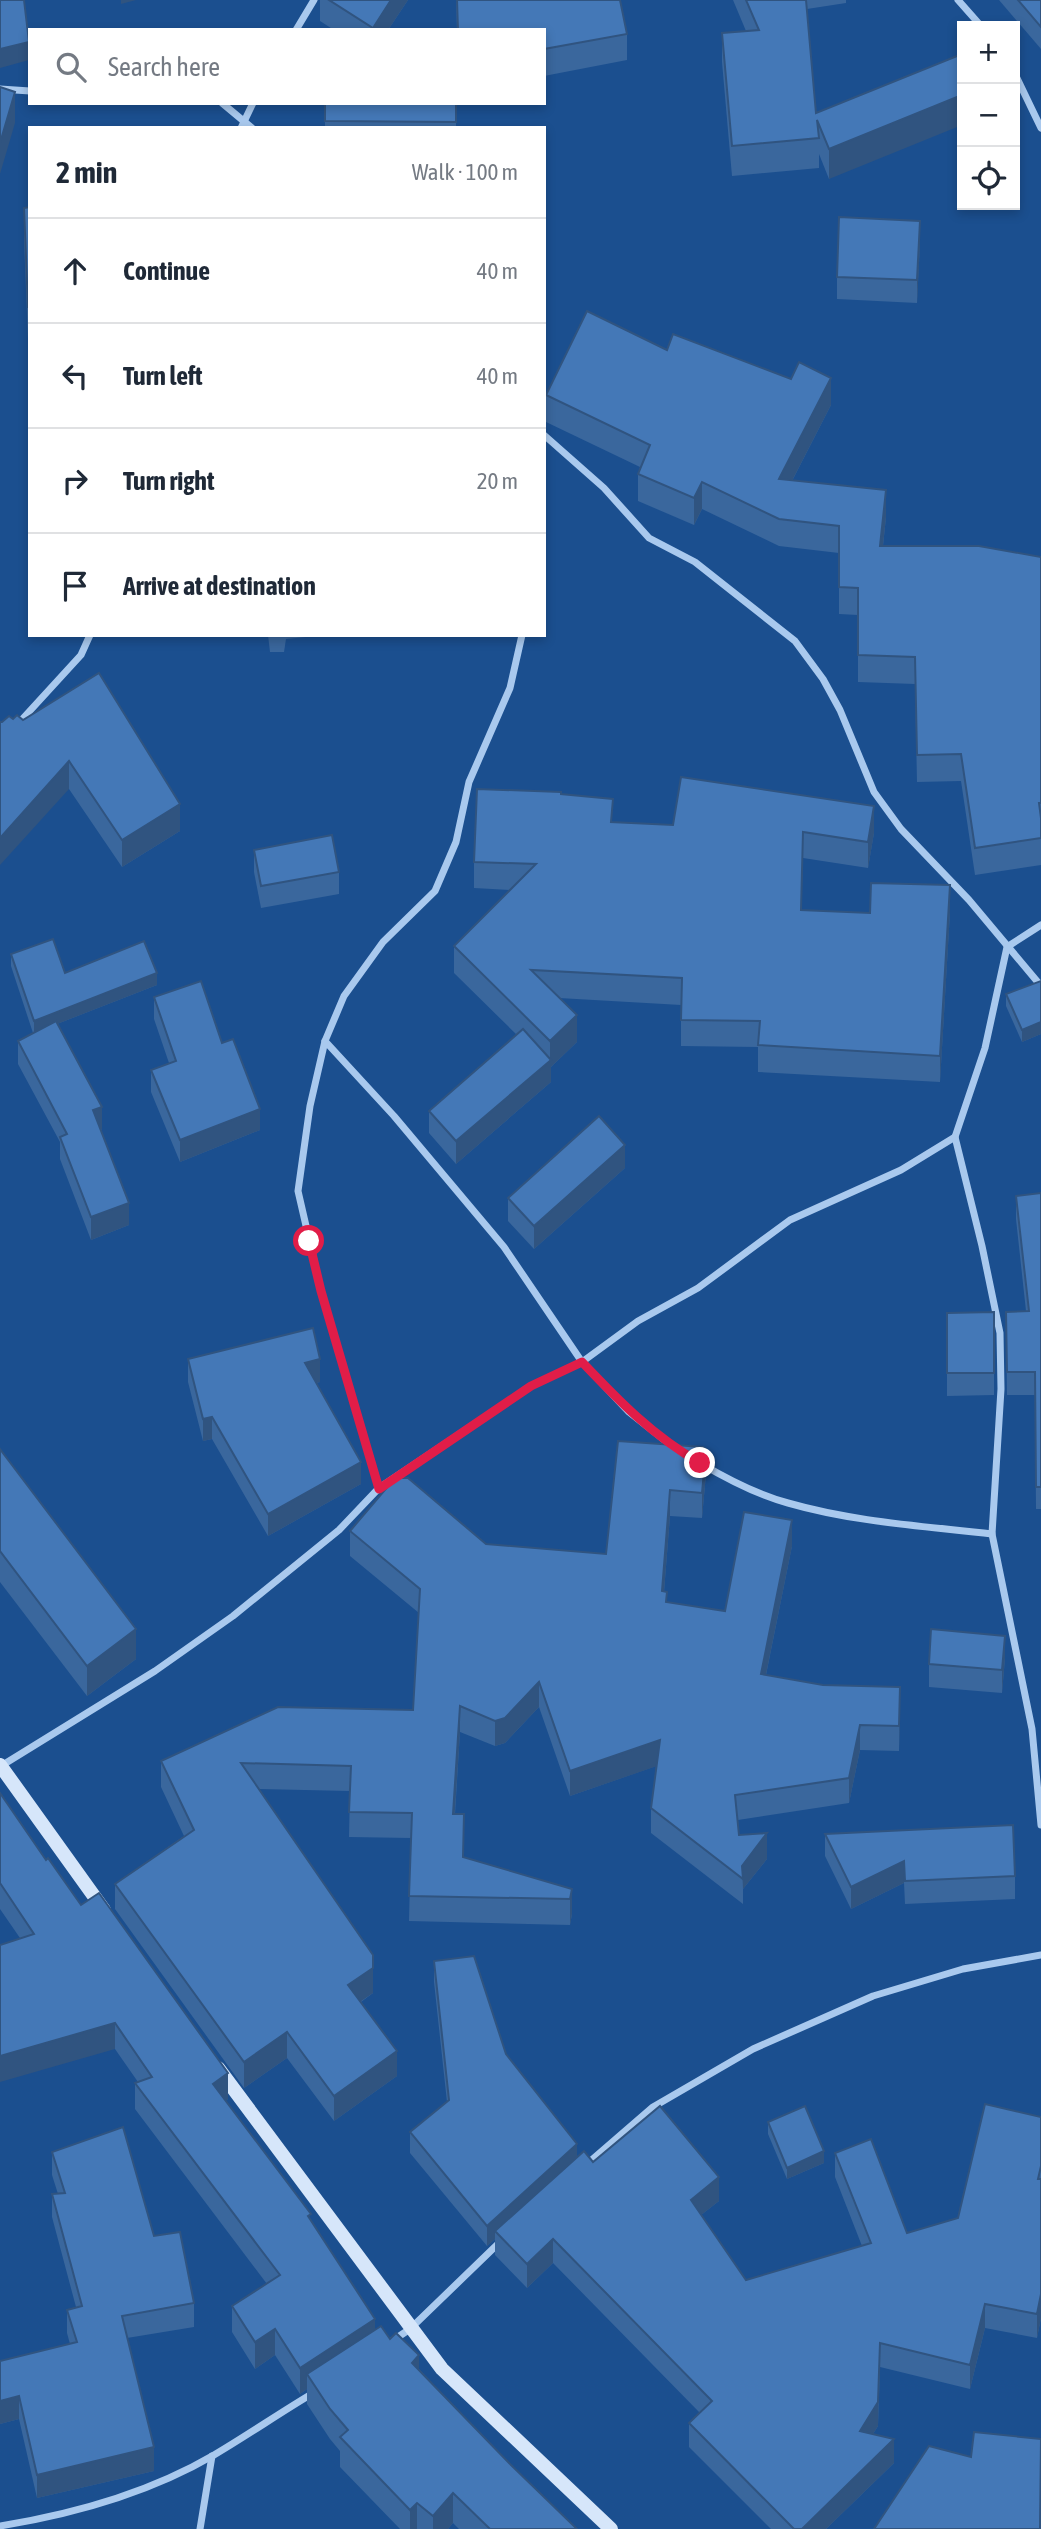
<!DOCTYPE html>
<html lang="en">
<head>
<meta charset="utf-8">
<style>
  :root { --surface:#fff; --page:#f6f6f7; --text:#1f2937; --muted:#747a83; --line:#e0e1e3 }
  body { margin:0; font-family:"Asap Condensed",sans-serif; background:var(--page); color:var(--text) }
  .controls { position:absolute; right:21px; top:21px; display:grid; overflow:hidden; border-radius:0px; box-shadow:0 4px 10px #0003 }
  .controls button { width:63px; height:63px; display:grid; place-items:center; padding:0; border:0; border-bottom:2px solid var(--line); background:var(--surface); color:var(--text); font:35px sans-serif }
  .stop { position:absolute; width:21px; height:21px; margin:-16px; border:5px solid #e11d48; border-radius:50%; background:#fff }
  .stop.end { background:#e11d48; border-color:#fff; box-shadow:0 2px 7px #0008 }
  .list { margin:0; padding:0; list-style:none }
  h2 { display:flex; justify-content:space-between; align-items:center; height:91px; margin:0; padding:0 28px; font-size:30px }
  h2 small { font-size:23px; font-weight:400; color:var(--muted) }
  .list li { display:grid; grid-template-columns:46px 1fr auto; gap:21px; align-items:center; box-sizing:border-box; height:105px; padding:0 28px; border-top:2px solid var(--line) }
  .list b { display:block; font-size:26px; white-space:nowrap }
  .list em { font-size:23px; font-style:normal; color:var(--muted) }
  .icon { flex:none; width:38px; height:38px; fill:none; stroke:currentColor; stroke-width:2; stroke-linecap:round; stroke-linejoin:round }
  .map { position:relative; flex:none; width:1041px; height:2529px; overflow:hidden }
  .search { position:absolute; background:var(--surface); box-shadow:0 4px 10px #0003; left:28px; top:28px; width:518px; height:77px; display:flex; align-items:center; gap:18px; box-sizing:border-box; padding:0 24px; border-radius:0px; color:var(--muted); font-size:26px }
  .panel { position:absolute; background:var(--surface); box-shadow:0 4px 10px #0003; left:28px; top:126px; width:518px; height:511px; border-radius:0px }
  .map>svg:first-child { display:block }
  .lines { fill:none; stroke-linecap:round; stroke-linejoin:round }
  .street { stroke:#a9c9ee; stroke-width:7 }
  .secondary { stroke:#d6e6fa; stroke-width:14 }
  .wall { fill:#3a679d }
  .shaded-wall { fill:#305480 }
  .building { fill:#4478b7; stroke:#305480; stroke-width:2 }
  .route { stroke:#e11d48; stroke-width:9 }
</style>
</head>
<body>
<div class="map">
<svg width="1041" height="2529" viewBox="0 0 1041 2529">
  <rect width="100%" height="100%" fill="#1b4f8f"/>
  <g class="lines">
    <g class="street">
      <polyline points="958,0 981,26"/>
      <polyline points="296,30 314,0"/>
      <polyline points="1015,74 1041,128"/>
      <polyline points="0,89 30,91"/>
      <polyline points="222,103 252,128"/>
      <polyline points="241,128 253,103"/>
      <polyline points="544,435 604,488 649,538 695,562 795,641 823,679 840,710 874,792 901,829 969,900 1041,986"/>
      <polyline points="16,726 81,655 90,635"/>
      <polyline points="1041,925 1007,947 985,1048 955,1137 982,1246 1000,1333 1001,1389 992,1534 1032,1729 1041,1825"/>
      <polyline points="325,1041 394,1116 504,1247 582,1362 629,1412 677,1450"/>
      <path d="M700,1463C727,1479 758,1495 788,1503C854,1522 924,1526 992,1534"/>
      <polyline points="379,1488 321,1291 298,1191 310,1106 325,1041 344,996 383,942 435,891 456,842 469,782 510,688 522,635"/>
      <polyline points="1,1766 155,1671 233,1616 339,1530 379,1488 531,1386 582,1362 638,1321 698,1288 790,1220 901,1170 955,1137"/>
      <polyline points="586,2165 653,2107 753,2049 873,1996 963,1969 1041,1955"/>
      <polyline points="392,2341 410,2329 502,2240"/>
      <path d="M0,2526C74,2514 149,2493 214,2455C248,2435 281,2412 315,2392"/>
      <polyline points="200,2529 212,2456"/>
    </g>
    <g class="secondary">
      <polyline points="0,1765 104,1910"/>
      <polyline points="218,2068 442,2369 611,2529"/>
    </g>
  </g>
  <g class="wall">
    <polygon points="320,0 408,0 388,30 334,30 320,21"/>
    <polygon points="456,0 620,0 627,34 627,60 544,76 544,30 457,30"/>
    <polygon points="733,0 846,0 846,3 807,9 816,113 962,54 829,179 819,154 819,168 732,176 722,62 722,33 746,31"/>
    <polygon points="999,0 1041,0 1041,49"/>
    <rect x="325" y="103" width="131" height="25"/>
    <polygon points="30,207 30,339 28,339 24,240 24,208"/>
    <polygon points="920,243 917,303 837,299 837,277"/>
    <polygon points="667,350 831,405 792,481 886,517 883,546 1041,557 1041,865 975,875 961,781 917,782 915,684 858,682 858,615 839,614 839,553 779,546 702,509 694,525 638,501 638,474 640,467 546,422 546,395"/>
    <polygon points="268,635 325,635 286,639 284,652 270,652"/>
    <polygon points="13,719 23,720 180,831 122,867 69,789"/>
    <polygon points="561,794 613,822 874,833 868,868 803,858 801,910 870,913 950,912 940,1082 758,1072 758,1047 681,1046 681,1005 559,998 577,1042 551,1067 551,1082 456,1164 429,1133 429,1111 517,1035 454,973 454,946 511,890 474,888 474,862"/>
    <polygon points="254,850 339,872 339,894 261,908 254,872"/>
    <polygon points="11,954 65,973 157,985 57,1024 102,1129 101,1130 129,1225 91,1240 60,1159 60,1142 18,1064 18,1041 33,1033 11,966"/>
    <polygon points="1041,981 1041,1034 1022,1042 1006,1006 1006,994"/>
    <polygon points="154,997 260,1130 180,1162 151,1092 151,1070 169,1063 154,1019"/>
    <polygon points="625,1168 534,1249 508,1221 508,1198"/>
    <polygon points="1041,1193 1041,1509 1036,1509 1035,1395 1007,1395 1006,1312 1026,1311 1016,1219 1016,1196"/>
    <polygon points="994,1312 994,1395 947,1396 947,1313"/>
    <polygon points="188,1359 320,1382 316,1383 361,1484 268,1536 212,1439 203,1441 188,1382"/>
    <polygon points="618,1441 706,1474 702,1518 670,1516 664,1592 667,1602 725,1611 792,1546 766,1675 900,1712 899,1751 860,1750 849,1803 738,1820 739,1835 767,1859 743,1889 743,1904 651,1833 651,1808 656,1766 570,1796 539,1707 505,1743 495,1746 460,1732 455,1814 464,1840 464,1857 572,1889 572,1914 570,1925 409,1921 411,1838 349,1837 350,1791 259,1789 373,1993 361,2002 397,2076 334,2121 287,2058 244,2088 115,1909 115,1884 184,1836 161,1787 161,1761 413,1710 419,1613 350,1556 350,1531 486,1544 606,1554"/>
    <polygon points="0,1449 136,1659 87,1696 0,1582"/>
    <polygon points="1005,1658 1002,1693 929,1687 929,1664"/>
    <polygon points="0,1793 46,1860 228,2099 225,2101 311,2221 375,2330 390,2339 511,2465 577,2529 459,2529 453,2523 448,2529 400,2529 340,2467 340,2451 330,2439 307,2404 307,2389 300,2394 275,2355 255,2369 232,2332 232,2306 267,2284 135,2109 135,2083 138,2082 115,2049 20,1938 0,1909"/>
    <polygon points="825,1834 1015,1876 1015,1899 905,1904 904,1883 851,1909 825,1856"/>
    <polygon points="434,1961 506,2054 577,2158 719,2201 701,2215 746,2280 862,2246 835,2177 835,2153 907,2233 958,2218 1041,2117 1041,2318 1037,2338 985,2328 970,2389 880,2367 878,2426 873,2434 894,2463 826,2529 771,2529 689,2447 689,2423 700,2413 553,2263 527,2288 495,2255 495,2239 487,2246 410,2153 410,2132 447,2102 434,1982"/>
    <polygon points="768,2122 824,2163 787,2179 768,2134"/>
    <polygon points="52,2152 154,2236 194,2303 194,2327 127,2338 154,2471 37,2498 19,2419 0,2424 0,2361 70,2344 67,2333 67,2310 76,2307 52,2217 52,2194 58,2194 52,2175"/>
  </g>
  <g class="shaded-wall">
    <polygon points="121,0 136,0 121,4"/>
    <polygon points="391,0 408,0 388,30 373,30 373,28"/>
    <polygon points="29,42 29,60 0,68 0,49"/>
    <polygon points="15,92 15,123 0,174 0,143"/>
    <polygon points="962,95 962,125 829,179 829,149"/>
    <polygon points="920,221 920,243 917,303 917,280"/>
    <polygon points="831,378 831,405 779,506 779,479"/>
    <polygon points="702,482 702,509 694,525 694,498"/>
    <polygon points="886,490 886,517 880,573 880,546"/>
    <polygon points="69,761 69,789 0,865 0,838"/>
    <polygon points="180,804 180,831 122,867 122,840"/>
    <polygon points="874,806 874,833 868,868 868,842"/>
    <polygon points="803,832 803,858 801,936 801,910"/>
    <polygon points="950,885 950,912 940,1082 940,1056"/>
    <polygon points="157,973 157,985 34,1033 34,1021"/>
    <polygon points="577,1015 577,1042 551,1067 551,1082 456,1164 456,1141 550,1060 550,1041"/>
    <polygon points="1041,1022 1041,1034 1022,1042 1022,1030"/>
    <polygon points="102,1107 102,1129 93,1132 93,1110"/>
    <polygon points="260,1109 260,1130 180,1162 180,1140"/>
    <polygon points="625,1145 625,1168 534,1249 534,1226"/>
    <polygon points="129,1203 129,1225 91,1240 91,1217"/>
    <polygon points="320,1359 320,1382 305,1386 305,1363"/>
    <polygon points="212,1417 212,1439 203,1441 203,1419"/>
    <polygon points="706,1449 706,1474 702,1518 702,1493"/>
    <polygon points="361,1462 361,1484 268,1536 268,1514"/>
    <polygon points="670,1490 670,1516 662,1617 662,1591"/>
    <polygon points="792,1520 792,1546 761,1699 761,1674"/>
    <polygon points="136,1629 136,1659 87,1696 87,1666"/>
    <polygon points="1005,1636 1005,1658 1002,1693 1002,1670"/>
    <polygon points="539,1682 539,1707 505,1743 495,1746 495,1721"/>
    <polygon points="900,1687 900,1712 899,1751 899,1726"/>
    <polygon points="460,1706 460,1732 453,1839 453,1814"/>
    <polygon points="860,1725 860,1750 849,1803 849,1778"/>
    <polygon points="660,1740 660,1765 570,1796 570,1771"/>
    <polygon points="767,1833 767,1859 743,1889 742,1866"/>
    <polygon points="904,1861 904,1883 851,1909 851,1887"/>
    <polygon points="572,1889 572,1914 570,1925 570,1899"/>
    <polygon points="373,1968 373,1993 348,2010 348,1985"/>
    <polygon points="115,2023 115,2049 0,2082 0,2056"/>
    <polygon points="287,2032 287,2058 244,2088 244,2062"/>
    <polygon points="397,2051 397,2076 334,2121 334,2096"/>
    <polygon points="228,2073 228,2099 213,2110 213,2084"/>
    <polygon points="577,2144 577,2165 495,2231 495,2239 487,2246 487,2226"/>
    <polygon points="824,2151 824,2163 787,2179 787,2168"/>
    <polygon points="719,2177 719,2201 691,2223 691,2200"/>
    <polygon points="553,2239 553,2263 527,2288 527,2264"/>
    <polygon points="1041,2294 1041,2318 1037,2338 1037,2314"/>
    <polygon points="985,2304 985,2328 970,2389 970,2365"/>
    <polygon points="375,2319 375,2345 307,2374 307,2389 300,2394 300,2368"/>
    <polygon points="275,2329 275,2355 255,2369 255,2342"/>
    <polygon points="880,2343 878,2426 860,2455 860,2431"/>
    <polygon points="419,2355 419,2385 412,2363"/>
    <polygon points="19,2396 19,2419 0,2424 0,2401"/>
    <polygon points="894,2439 894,2463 826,2529 802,2529"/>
    <polygon points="154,2447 154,2471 37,2498 37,2475"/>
    <polygon points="453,2493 453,2523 448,2529 433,2529 433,2516"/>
    <polygon points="417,2503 417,2529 410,2529 410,2510"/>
  </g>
  <g class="building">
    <polygon points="0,0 24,0 29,42 0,49"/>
    <polygon points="329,0 391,0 373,28"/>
    <polygon points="457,0 620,0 627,34 544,49 544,30 458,30"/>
    <polygon points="746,0 806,0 816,113 962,54 962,95 829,149 817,120 819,138 732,146 722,33 759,30"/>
    <polygon points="1018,0 1041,0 1041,27"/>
    <polygon points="0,87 15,92 0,143"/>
    <polygon points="325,103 456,103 456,122 325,121"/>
    <polygon points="30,207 30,307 28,307 24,208"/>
    <polygon points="839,217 920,221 917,280 837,277"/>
    <polygon points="587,311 667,350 673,334 791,379 799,362 831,378 779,479 886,490 880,546 979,546 1041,557 1041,803 1039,803 1041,818 1041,838 975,848 961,754 917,755 915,657 858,655 858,588 839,587 839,526 779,519 702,482 694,498 638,474 650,445 546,395"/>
    <polygon points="99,673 180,804 122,840 69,761 0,838 0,722 2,722 9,716 13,719 17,715 23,720"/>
    <polygon points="681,777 874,806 868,842 803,832 801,910 870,913 871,883 950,885 940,1056 758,1045 760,1021 681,1020 682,978 531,970 577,1015 550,1041 454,946 536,864 474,862 477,789 561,792 561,794 613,799 611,822 673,825"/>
    <polygon points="332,835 339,872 261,886 254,850"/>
    <polygon points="53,939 65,973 144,941 157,973 34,1021 11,954"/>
    <polygon points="201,981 222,1043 233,1039 260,1109 180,1140 151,1070 176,1061 154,997"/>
    <polygon points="1041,981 1041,1022 1022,1030 1006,994"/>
    <polygon points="56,1021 102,1107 93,1110 129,1203 91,1217 60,1137 67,1134 18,1041"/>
    <polygon points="523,1029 551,1060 456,1141 429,1111"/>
    <polygon points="599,1116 625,1145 534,1226 508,1198"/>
    <polygon points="1041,1193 1041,1487 1036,1487 1035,1372 1007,1372 1006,1312 1029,1311 1016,1196"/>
    <polygon points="994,1312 994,1373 947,1373 947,1313"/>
    <polygon points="313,1328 320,1359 305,1363 361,1462 268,1514 212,1417 203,1419 188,1359"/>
    <polygon points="618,1441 703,1447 706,1449 702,1493 670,1490 662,1591 667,1592 666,1602 725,1611 744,1512 792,1520 761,1674 823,1685 900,1687 899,1726 860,1725 849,1778 735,1795 739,1835 767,1833 742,1866 743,1879 651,1808 660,1740 570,1771 539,1682 505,1718 495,1721 460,1706 453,1814 464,1814 463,1857 572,1889 570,1899 409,1896 412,1813 349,1812 351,1766 241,1763 373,1955 373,1968 348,1985 397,2051 334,2096 287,2032 244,2062 115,1884 194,1830 161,1761 278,1707 413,1710 420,1589 350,1531 395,1478 408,1478 486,1544 606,1554"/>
    <polygon points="0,1449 136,1629 87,1666 0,1551"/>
    <polygon points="931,1629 1005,1636 1002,1670 929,1664"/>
    <polygon points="0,1793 46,1860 48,1858 81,1905 99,1893 228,2073 213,2084 311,2214 308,2216 375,2319 300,2368 275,2329 255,2342 232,2306 280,2275 135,2083 152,2077 115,2023 0,2056 0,1945 34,1934 0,1883"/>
    <polygon points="1013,1825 1015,1876 905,1881 904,1861 851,1887 825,1834"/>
    <polygon points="474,1956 506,2054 577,2144 487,2226 410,2132 449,2100 434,1961"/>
    <polygon points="985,2104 1041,2117 1041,2166 1038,2179 1041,2179 1041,2294 1037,2314 985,2304 970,2365 880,2343 878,2402 860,2431 894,2439 802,2529 794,2529 689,2423 712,2401 553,2239 527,2264 495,2231 584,2151 593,2162 660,2106 719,2177 691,2200 746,2280 871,2243 835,2153 871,2139 907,2233 958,2218"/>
    <polygon points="805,2106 824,2151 787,2168 768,2122"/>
    <polygon points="123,2127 154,2236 180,2232 194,2303 122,2316 154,2447 37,2475 19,2396 0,2401 0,2361 77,2342 67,2310 82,2306 52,2194 65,2193 52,2152"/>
    <polygon points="381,2326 390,2339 396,2333 419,2355 412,2363 511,2465 577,2529 490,2529 453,2493 433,2516 417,2503 410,2510 340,2437 348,2430 330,2409 307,2374"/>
    <polygon points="974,2432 1041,2439 1040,2529 874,2529 929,2446 971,2457"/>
  </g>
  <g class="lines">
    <path class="route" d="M309,1241L321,1291L379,1489L531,1386L582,1362C620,1402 652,1435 700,1463"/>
  </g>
</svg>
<div class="controls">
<button>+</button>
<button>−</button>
<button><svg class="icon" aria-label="locate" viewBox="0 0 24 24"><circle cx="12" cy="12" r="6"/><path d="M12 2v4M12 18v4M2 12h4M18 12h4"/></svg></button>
</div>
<div class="stop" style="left:309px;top:1241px"></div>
<div class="stop end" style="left:700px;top:1463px"></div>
<div class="search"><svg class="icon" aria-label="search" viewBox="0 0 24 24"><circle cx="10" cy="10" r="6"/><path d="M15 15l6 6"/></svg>Search here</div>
<section class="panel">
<h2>2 min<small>Walk · 100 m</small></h2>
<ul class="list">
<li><svg class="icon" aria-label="ahead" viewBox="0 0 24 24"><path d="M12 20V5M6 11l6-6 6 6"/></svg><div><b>Continue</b></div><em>40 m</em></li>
<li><svg class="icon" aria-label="left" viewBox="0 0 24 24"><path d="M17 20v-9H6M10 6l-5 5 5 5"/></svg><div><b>Turn left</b></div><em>40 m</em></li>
<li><svg class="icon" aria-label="right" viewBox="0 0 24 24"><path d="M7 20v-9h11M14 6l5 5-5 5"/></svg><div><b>Turn right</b></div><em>20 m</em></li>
<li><svg class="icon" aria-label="arrive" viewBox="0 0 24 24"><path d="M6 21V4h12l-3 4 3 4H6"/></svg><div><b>Arrive at destination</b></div></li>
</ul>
</section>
</div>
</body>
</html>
